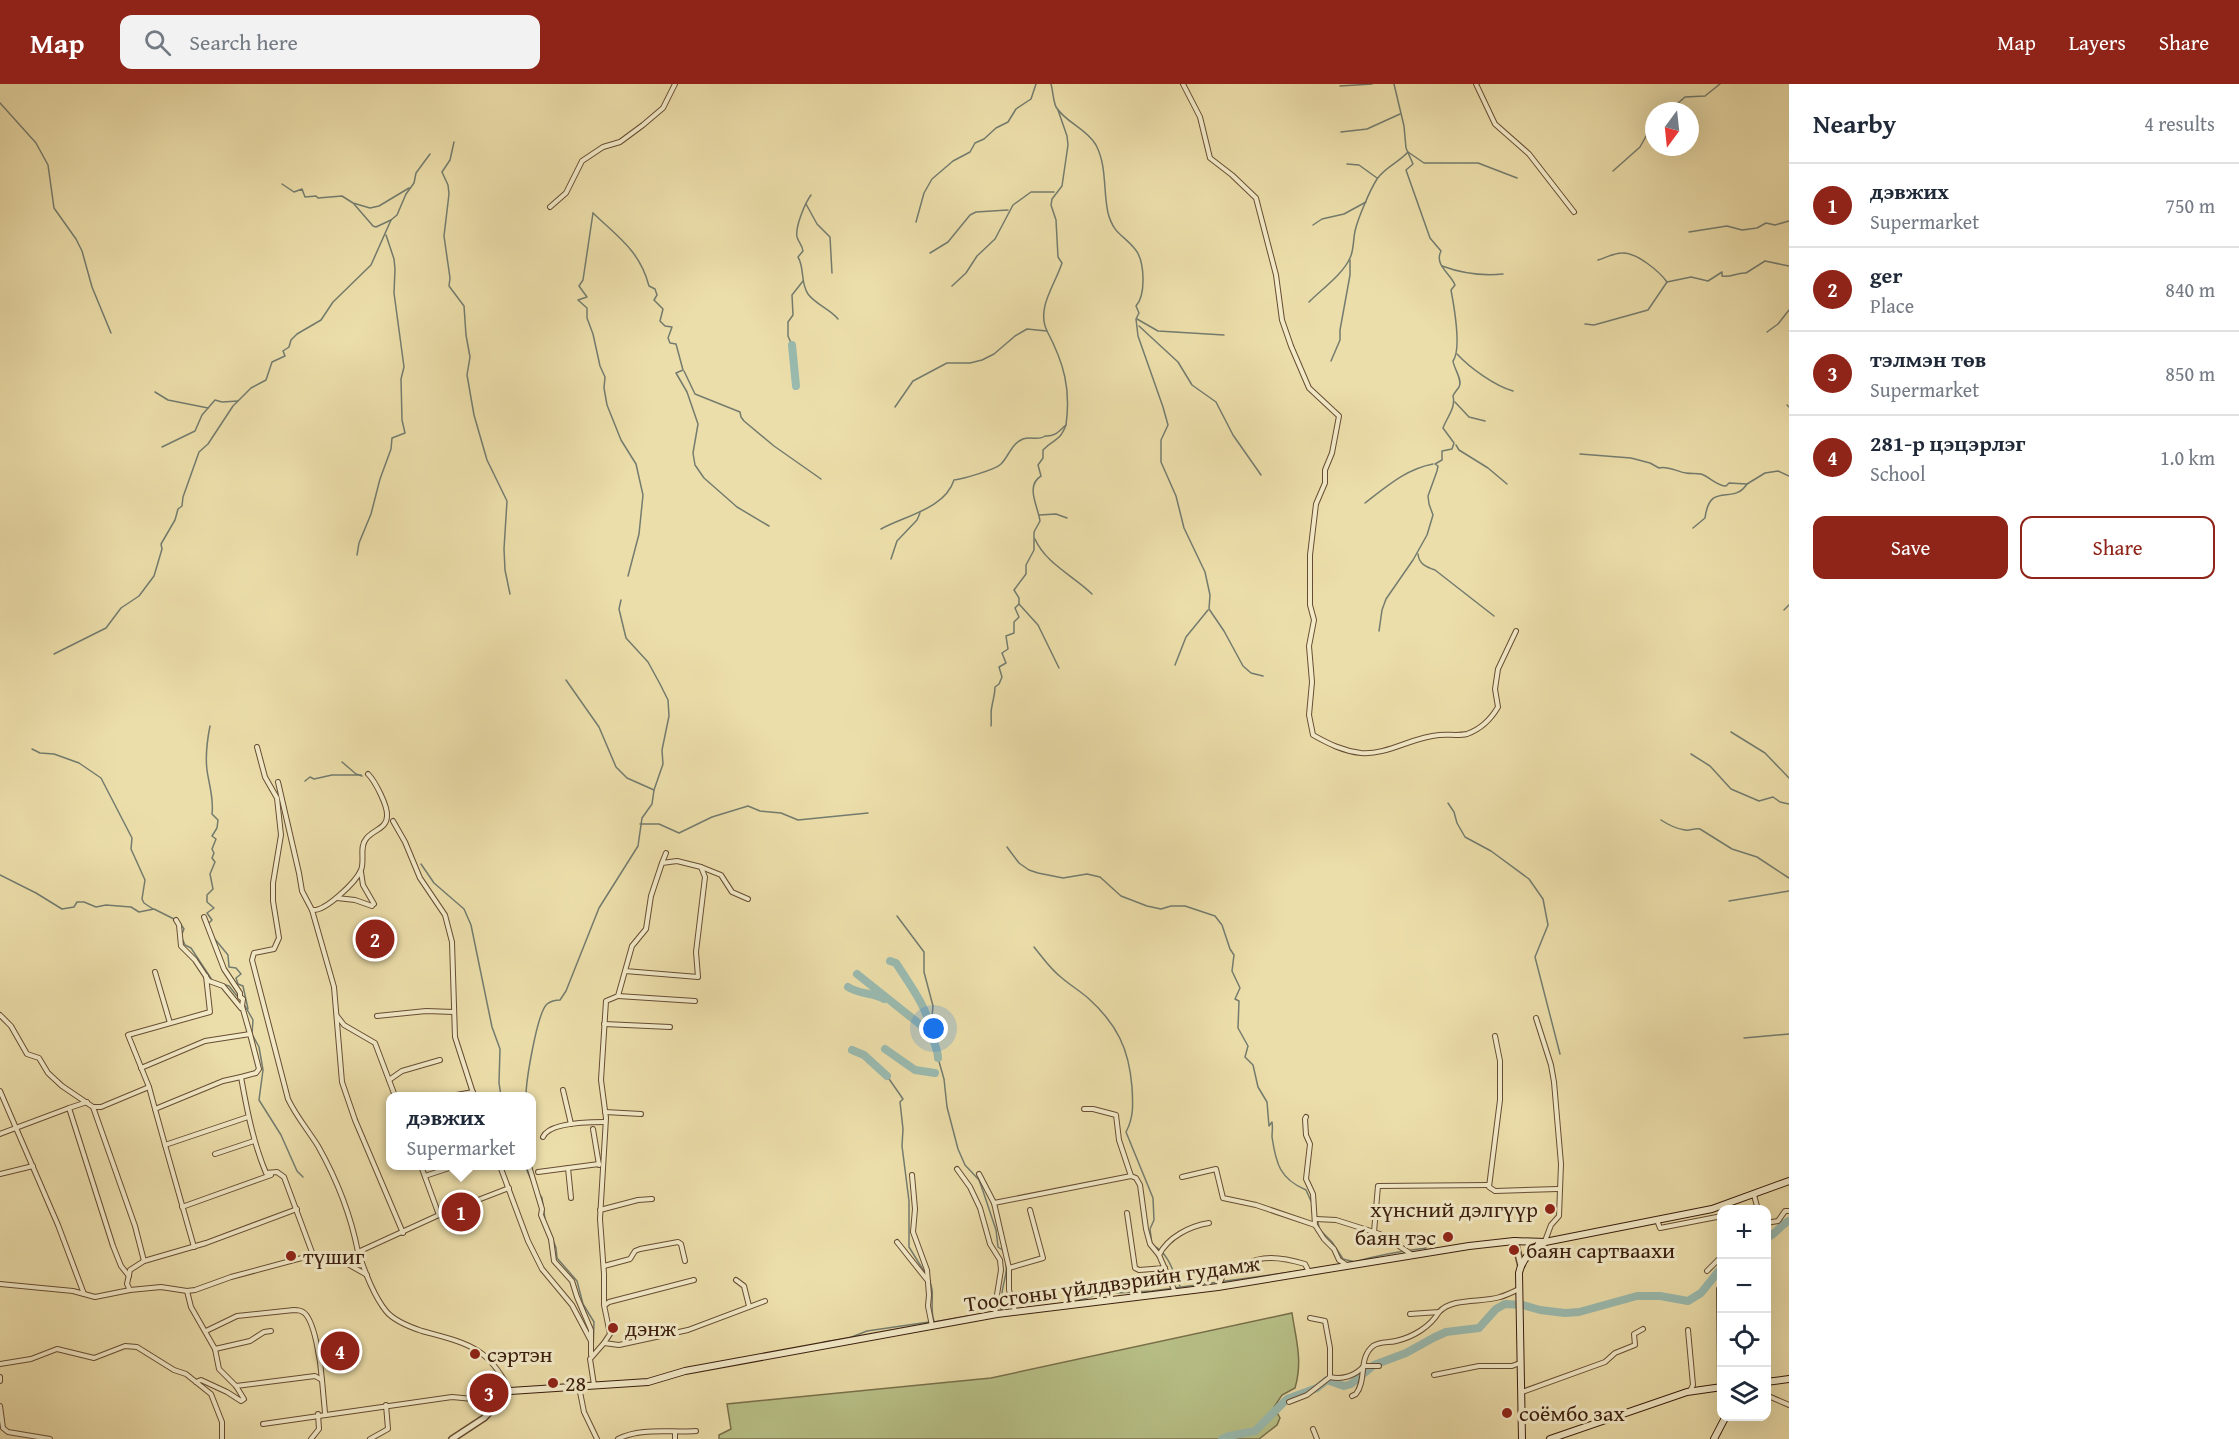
<!DOCTYPE html>
<html lang="en">
<head>
<meta charset="utf-8">
<style>
  :root { --surface:#fff; --page:#f2f2f3; --text:#1f2937; --muted:#747a83; --line:#e0e1e3; --accent:#8f2418 }
  body { margin:0; font-family:"Gentium Book Plus",serif; background:var(--page); color:var(--text) }
  .controls { position:absolute; right:18px; bottom:18px; display:grid; overflow:hidden; border-radius:12px; box-shadow:0 6px 24px #0002 }
  .controls button { width:54px; height:54px; display:grid; place-items:center; padding:0; border:0; border-bottom:2px solid var(--line); background:var(--surface); color:var(--text); font:30px sans-serif }
  .compass { position:absolute; left:1645px; top:18px; width:54px; height:54px; border-radius:50%; background:var(--surface); box-shadow:0 6px 24px #0002; rotate:195deg }
  .you { position:absolute; left:934px; top:945px; width:21px; height:21px; margin:-15px; border:4px solid #fff; border-radius:50%; background:#1a73e8; box-shadow:0 0 0 9px #1a73e833 }
  .badge { display:grid; place-items:center; width:39px; height:39px; border-radius:50%; background:var(--accent); color:#fff; font-size:20px; font-weight:700 }
  .pin { position:absolute; translate:-50% -50%; border:3px solid #fff; box-shadow:0 2px 6px #0006 }
  .popup { position:absolute; left:386px; top:1008px; width:150px; height:78px; box-sizing:border-box; display:grid; place-content:center; border-radius:12px; background:var(--surface); filter:drop-shadow(0 2px 4px #0005); font-size:20px; white-space:nowrap; color:var(--muted) }
  .popup b { font-size:22px; color:var(--text) }
  .popup::after { content:''; position:absolute; left:50%; top:100%; margin-left:-12px; border:12px solid transparent; border-top-color:var(--surface) }
  .list { margin:0; padding:0; list-style:none }
  h2 { display:flex; justify-content:space-between; align-items:center; height:78px; margin:0; padding:0 24px; font-size:26px }
  h2 small { font-size:20px; font-weight:400; color:var(--muted) }
  .list li { display:grid; grid-template-columns:39px 1fr auto; gap:18px; align-items:center; box-sizing:border-box; height:84px; padding:0 24px; border-top:2px solid var(--line) }
  .list b { display:block; font-size:22px; white-space:nowrap }
  .list p { margin:0; font-size:20px; white-space:nowrap; color:var(--muted) }
  .list em { font-size:20px; font-style:normal; color:var(--muted) }
  .actions { display:flex; gap:12px; padding:18px 24px }
  .actions a { flex:1; padding:14px 0; border:2px solid var(--accent); border-radius:12px; text-align:center; font-size:21px; color:var(--accent) }
  .actions .main { background:var(--accent); color:#fff }
  .icon { flex:none; width:33px; height:33px; fill:none; stroke:currentColor; stroke-width:2; stroke-linecap:round; stroke-linejoin:round }
  .map { position:relative; flex:none; width:1789px; height:1355px; overflow:hidden }
  header { display:flex; align-items:center; gap:36px; box-sizing:border-box; height:84px; padding:0 30px; background:var(--accent); color:#fff }
  header strong { font-size:28px }
  nav { display:flex; gap:33px; margin-inline-start:auto; font-size:21px }
  .search { width:420px; height:54px; background:var(--page); display:flex; align-items:center; gap:15px; box-sizing:border-box; padding:0 21px; border-radius:12px; color:var(--muted); font-size:22px }
  main { display:flex }
  aside { flex:1; background:var(--surface) }
  .map>svg:first-child { display:block }
  .green { fill:#b8c188; stroke:#786f4a; stroke-width:1.5 }
  .lines { fill:none; stroke-linecap:round; stroke-linejoin:round }
  .stream { stroke:#737c6f; stroke-width:1.5 }
  .river { stroke:#9abbb0; stroke-width:8 }
  .minor-casing { stroke:#664d34; stroke-width:6 }
  .tertiary-casing { stroke:#664d34; stroke-width:8 }
  .secondary-casing { stroke:#391d0d; stroke-width:8 }
  .minor { stroke:#f3eac8; stroke-width:4 }
  .tertiary { stroke:#f3eac8; stroke-width:5 }
  .secondary { stroke:#f3eac8; stroke-width:6 }
  .poi-dot { fill:#8f2418; stroke:#f3eac8; stroke-width:2 }
  .labels { text-anchor:middle; stroke-width:6; stroke-linejoin:round; paint-order:stroke }
  .poi-label { font-size:22px; fill:#391d0d; stroke:#f3eac8; text-anchor:start }
  .street-label { font-size:22px; fill:#391d0d; stroke:#f3eac8 }
</style>
</head>
<body>
<header>
<strong>Map</strong>
<div class="search"><svg class="icon" aria-label="search" viewBox="0 0 24 24"><circle cx="10" cy="10" r="6"/><path d="M15 15l6 6"/></svg>Search here</div>
<nav><a>Map</a><a>Layers</a><a>Share</a></nav>
</header>
<main>
<div class="map">
<svg width="1789" height="1355" viewBox="0 0 1789 1355">
  <rect width="100%" height="100%" fill="#ecdeaa"/>
  <filter id="stains"><feTurbulence type="fractalNoise" baseFrequency=".00333" numOctaves="4"/><feColorMatrix values="0 0 0 0 .2 0 0 0 0 .09 0 0 0 0 .02 0 0 0 .5 -.17"/></filter>
  <radialGradient id="worn" r=".72"><stop offset=".6" stop-color="#630" stop-opacity="0"/><stop offset="1" stop-color="#630" stop-opacity=".3"/></radialGradient>
  <path class="green" d="M1292,1229C1296,1256 1303,1277 1295,1304L1282,1311L1274,1323L1280,1334L1277,1341L1259,1355H719V1351L731,1345L727,1320L991,1294Z"/>
  <g class="lines">
    <g class="stream">
      <path d="M1051,0C1053,7 1053,16 1056,23C1066,39 1086,44 1096,61C1107,82 1103,106 1108,129C1114,151 1123,150 1135,165C1145,177 1146,211 1136,222L1139,229L1136,235L1138,252L1163,323L1168,341L1161,356V378L1176,412L1184,444L1205,488L1210,511L1209,525L1224,547L1243,582L1251,589L1263,592"/>
      <polyline points="1340,2 1372,0"/>
      <polyline points="0,19 36,59 48,81 54,124 76,155 82,167 92,203 111,249"/>
      <polyline points="1669,27 1685,13 1705,12 1720,0"/>
      <polyline points="1341,48 1367,45 1400,30"/>
      <polyline points="454,58 450,76 442,88 448,101 449,110 444,152 450,194 449,202 464,222 466,251 470,273 467,291 474,331 487,376 507,417 504,465 505,486 510,510"/>
      <polyline points="1347,80 1359,81 1377,94"/>
      <polyline points="1613,87 1640,63 1654,38"/>
      <polyline points="282,100 294,108 302,105 305,113 316,112 318,114 342,112 353,119 370,124 379,122 409,104"/>
      <path d="M811,111C805,119 795,143 797,153C799,159 802,161 803,167L798,173C805,185 800,198 808,210C815,220 830,225 838,235"/>
      <polyline points="354,120 373,142 376,143 391,136"/>
      <polyline points="806,120 817,140 830,153 832,189"/>
      <path d="M593,129C618,153 640,167 649,202L655,205L657,211L654,216L663,225L660,237L665,242L672,243L668,254L670,259L676,260L683,286L676,289L687,308L698,340L693,369L695,381L704,394L737,423L769,442"/>
      <polyline points="593,129 583,196 579,202 587,213 578,216 587,224 587,234 593,250 600,282 605,293 604,304 607,321 621,356 636,380 643,411 639,450 628,492"/>
      <polyline points="916,138 924,109 932,95 953,77 970,68 975,59 984,55 996,44 1008,38 1016,25 1031,15 1036,0"/>
      <polyline points="1313,141 1322,135 1344,130 1366,118"/>
      <polyline points="1689,148 1727,142 1742,146 1757,144 1766,139 1775,141 1789,137"/>
      <polyline points="930,169 948,158 970,131 976,128 1008,126"/>
      <path d="M1598,176C1605,174 1614,169 1622,169C1636,168 1659,187 1667,198"/>
      <path d="M1442,182C1461,189 1483,192 1503,190"/>
      <polyline points="952,202 966,189 977,172 995,155 1013,121 1031,108 1054,108"/>
      <path d="M1309,218C1322,205 1343,190 1350,174C1354,166 1353,156 1355,147C1358,134 1370,106 1377,95C1385,83 1398,79 1408,68L1424,79H1478L1517,94"/>
      <polyline points="1137,235 1158,247 1224,251"/>
      <path d="M1585,240L1594,241L1648,226L1667,198L1691,193L1708,197L1722,188V192C1731,194 1737,188 1746,189L1765,177L1789,182"/>
      <polyline points="1139,242 1178,278 1192,301 1216,318 1233,351 1261,391"/>
      <polyline points="1767,248 1778,240 1789,226"/>
      <polyline points="792,261 788,252 788,238 793,231 792,211 803,197"/>
      <path d="M1457,270C1470,284 1495,302 1513,307"/>
      <polyline points="1331,277 1340,256 1340,246 1350,191 1350,176"/>
      <polyline points="684,287 695,310 740,328 741,333 744,337 774,362 821,395"/>
      <polyline points="155,308 168,316 208,324"/>
      <polyline points="1455,318 1469,333 1485,337"/>
      <polyline points="1787,321 1789,323"/>
      <path d="M895,323L913,297L947,279H970L982,276L994,270L1015,252L1027,245L1047,247C1036,224 1055,201 1062,179L1058,173L1056,136L1051,121L1052,115L1062,102L1068,61L1067,52L1058,26"/>
      <polyline points="1456,361 1459,366 1488,384 1507,400"/>
      <polyline points="162,363 195,347 202,331 215,316 222,318 238,317"/>
      <path d="M1580,370L1631,374L1650,379L1659,384C1667,381 1677,388 1686,389C1691,390 1697,389 1701,390C1710,393 1717,402 1726,402L1729,399L1747,400L1765,389L1778,387L1789,392"/>
      <path d="M1365,419C1386,403 1406,385 1433,380"/>
      <polyline points="1039,431 1056,430 1067,434"/>
      <path d="M1693,444L1705,434C1710,396 1733,422 1747,400"/>
      <path d="M881,445C904,432 945,425 954,396C962,395 995,386 1001,380C1009,372 1011,360 1023,355C1031,352 1039,357 1045,352C1055,353 1059,347 1066,341C1071,305 1064,279 1047,247"/>
      <path d="M1035,455C1046,480 1074,492 1092,510"/>
      <path d="M1418,470C1419,480 1426,483 1435,486L1494,532"/>
      <polyline points="357,471 359,459 371,430 380,395 391,365 392,354 405,349 402,336 401,295 404,283 394,209 395,185 394,175 386,151"/>
      <polyline points="891,475 897,457 917,436 920,429"/>
      <polyline points="1019,520 1038,541 1059,584"/>
      <polyline points="1784,526 1789,521"/>
      <path d="M1379,547L1382,526L1386,515L1413,476L1427,451L1433,431L1429,420L1428,412L1437,387L1438,382L1435,380L1442,376V367L1452,365L1454,359L1443,344C1447,333 1456,324 1453,312C1454,309 1457,306 1459,303C1463,296 1454,285 1453,277C1462,265 1454,222 1451,206L1455,201C1450,189 1434,181 1441,167L1430,154L1406,86L1413,80L1406,64L1404,42L1394,0"/>
      <polyline points="54,570 106,544 121,524 139,512 154,492 162,465 161,460 175,436 178,425 182,422 183,413 199,368 208,360 233,322 251,304 266,296 272,278 285,272 283,267 289,263 291,256 297,250 321,236 333,218 371,181 391,136 397,131 406,110 414,99 416,89 430,70"/>
      <polyline points="1175,581 1186,553 1208,526"/>
      <polyline points="566,596 599,643 616,683 627,694 654,706"/>
      <path d="M991,642C992,636 990,629 992,622C993,615 995,611 995,603L999,600L1002,593L999,583L1006,579L1002,569L1008,565L1006,552L1014,549V538L1019,533L1015,524L1019,520V514L1014,506L1026,490V481L1034,466V448L1040,437C1038,422 1025,402 1041,392L1038,381L1043,374V366C1054,354 1059,359 1066,341"/>
      <polyline points="1731,648 1765,669 1789,694"/>
      <polyline points="32,665 40,669 54,670 79,679 101,694 132,754 131,765 145,796 142,815 144,819 153,825"/>
      <polyline points="1691,670 1710,682 1731,705 1759,717 1773,713 1780,718 1789,720"/>
      <polyline points="342,678 356,690 362,692"/>
      <polyline points="305,697 310,693 314,695 332,691 361,691"/>
      <polyline points="1448,719 1454,728 1457,739 1465,753 1491,767 1529,795 1543,815 1548,841 1535,873 1560,970"/>
      <path d="M1661,736C1667,740 1677,745 1685,746C1690,747 1694,744 1700,745L1732,765L1757,773L1789,794"/>
      <polyline points="640,740 659,740 679,749 712,733 748,722 760,727 781,729 798,736 868,729"/>
      <path d="M1007,763L1019,779L1029,786L1038,789L1063,794L1087,790L1100,793L1121,812L1147,822L1161,825L1171,822H1185L1215,832L1222,841L1230,865L1234,871L1232,887L1240,904L1235,915L1239,917L1238,944L1248,962L1245,973L1253,981L1258,1003L1267,1018L1269,1042L1272,1038C1273,1044 1272,1048 1272,1053C1276,1080 1280,1095 1306,1106L1311,1117"/>
      <polyline points="421,780 434,799 464,825 471,841 492,943 500,965 499,999 501,1012"/>
      <polyline points="0,791 36,809 62,825 74,823 77,818 84,818 96,823 106,821 131,823 139,828 154,825 174,835"/>
      <polyline points="1729,817 1789,807"/>
      <polyline points="897,832 924,868 924,888 933,922 931,943"/>
      <polyline points="180,839 184,845 181,852 185,861 191,864 212,896"/>
      <path d="M208,840L212,836L207,829L214,824L207,818V811L213,805L210,790L215,778L212,774L214,769L212,765L216,755L212,752L217,744L218,736L212,730C214,714 209,701 207,686C205,670 207,657 210,642"/>
      <polyline points="211,846 214,854 228,871 229,883 236,884 241,890 236,894 238,900 243,902 248,925"/>
      <path d="M1034,863C1043,874 1051,886 1062,894C1070,901 1080,907 1088,914C1117,940 1129,965 1132,1003C1133,1020 1134,1033 1126,1048L1153,1114L1154,1136L1150,1145L1152,1161C1169,1169 1172,1186 1180,1202"/>
      <polyline points="222,900 229,902 245,922 253,936 252,950 259,963 263,986 259,1016 281,1051 297,1087 303,1093"/>
      <polyline points="1744,954 1789,950"/>
      <polyline points="938,974 944,995 947,1023 958,1065 965,1081 979,1096 983,1107 996,1146 998,1163 1004,1167"/>
      <polyline points="887,992 903,1015 900,1018 903,1045 902,1062 909,1117 909,1163 927,1192"/>
      <path d="M526,1012C526,997 537,929 547,920C551,917 555,916 560,916L566,907L599,824L638,762L642,734L652,720L654,706L663,680L662,666L669,632L668,616L660,600L648,578L626,554L619,525L621,516"/>
      <polyline points="525,1082 535,1105"/>
      <polyline points="540,1111 542,1114 545,1135"/>
      <polyline points="1316,1130 1319,1143"/>
      <polyline points="1321,1147 1332,1158 1343,1175 1355,1178"/>
      <polyline points="552,1153 556,1164 557,1174 577,1197 583,1220 594,1238 593,1268"/>
      <path d="M1354,1178C1378,1171 1402,1167 1426,1164"/>
      <path d="M929,1196C936,1208 929,1223 934,1237"/>
      <polyline points="1049,1221 1074,1218 1099,1210 1152,1207 1299,1187"/>
      <path d="M1002,1227L998,1219L1002,1214C1001,1202 1008,1192 1006,1180"/>
      <polyline points="934,1238 968,1232"/>
      <polyline points="824,1258 849,1254 867,1247 929,1238"/>
    </g>
    <g class="river">
      <polyline points="792,261 796,302"/>
      <path d="M890,877L896,879C910,901 927,923 932,949"/>
      <path d="M857,890L932,950C933,958 938,965 938,974"/>
      <path d="M848,903C860,911 872,908 884,915"/>
      <polyline points="885,965 915,986 935,989"/>
      <polyline points="852,966 864,971 887,992"/>
      <path d="M1766,1154C1776,1151 1780,1141 1789,1137"/>
      <polyline points="1222,1355 1229,1352 1255,1347 1287,1315 1317,1304 1327,1296 1344,1302 1351,1300 1374,1281 1406,1269 1433,1254 1446,1248 1479,1244 1496,1225 1505,1220 1523,1221 1540,1226 1565,1229 1579,1228 1637,1212 1660,1212 1688,1217 1701,1209 1722,1183"/>
    </g>
    <g class="minor-casing">
      <g id="minor">
        <path d="M1183,0L1200,33L1210,74L1232,91L1256,114L1276,191L1282,236L1291,262L1309,304L1339,332L1332,369L1325,386V399L1316,420L1310,471V521L1314,536L1309,562L1312,598L1309,631L1313,651C1329,660 1343,667 1361,669C1388,671 1412,653 1439,651C1448,650 1458,652 1467,650C1481,645 1491,635 1498,623L1495,605L1498,585L1516,547"/>
        <polyline points="1476,0 1495,40 1529,70 1574,128"/>
        <polyline points="550,123 566,109 582,77 603,63 620,58 643,41 663,24 675,0"/>
        <path d="M257,663L265,693L277,714L281,751L273,799V817L279,854L274,865L254,869L252,876L288,1015C296,1032 308,1046 318,1062C336,1094 351,1132 358,1168"/>
        <polyline points="278,698 299,789 302,807 312,826 334,903 342,998 355,1036 403,1149"/>
        <polyline points="393,737 405,758 420,794 445,831 452,858 455,953 474,1012"/>
        <polyline points="662,779 666,769"/>
        <polyline points="701,783 721,791 732,808 748,815"/>
        <polyline points="361,788 363,801 374,820"/>
        <polyline points="337,814 355,816 372,822"/>
        <path d="M312,826C325,828 356,798 361,786C365,777 359,763 366,755C372,746 387,745 387,732C388,722 375,697 368,690"/>
        <polyline points="204,833 224,885 240,909 240,913 243,915 242,922 250,950"/>
        <polyline points="176,836 179,841 181,862 195,876 209,897 223,902 241,924"/>
        <polyline points="155,888 170,939"/>
        <polyline points="618,912 695,917"/>
        <polyline points="0,931 11,942 27,970 39,974 48,989 62,1002 93,1023 135,1142 144,1177"/>
        <polyline points="337,932 344,941 375,959 395,1012"/>
        <polyline points="377,932 426,927 454,928"/>
        <polyline points="1536,934 1551,981 1554,998 1561,1080 1559,1132 1551,1141 1545,1157"/>
        <polyline points="604,940 670,943"/>
        <polyline points="1495,952 1500,977 1500,1016 1489,1103 1495,1107 1558,1105"/>
        <polyline points="141,984 205,957 250,950 259,985 256,989 241,993"/>
        <polyline points="389,996 402,987 440,976"/>
        <polyline points="563,1006 571,1040"/>
        <polyline points="0,1007 58,1141 84,1210"/>
        <polyline points="451,1012 473,1008"/>
        <polyline points="87,1018 69,1024 113,1162 121,1182 129,1192"/>
        <polyline points="94,1023 101,1023 149,1003"/>
        <polyline points="155,1025 149,1003 128,951 210,928 206,892"/>
        <polyline points="1084,1025 1093,1025 1116,1031 1119,1056 1131,1092"/>
        <polyline points="605,1028 641,1030"/>
        <path d="M248,1033L165,1061L155,1025L223,997L241,993C247,1026 253,1058 266,1089L277,1088L284,1093L313,1171H332L367,1191"/>
        <polyline points="1306,1033 1305,1035 1306,1051 1310,1060 1306,1095 1313,1110 1315,1141 1324,1155 1334,1165 1339,1176 1348,1182"/>
        <polyline points="593,1045 599,1081"/>
        <polyline points="0,1050 69,1024"/>
        <path d="M543,1053C549,1038 591,1038 605,1038"/>
        <polyline points="165,1061 194,1163"/>
        <polyline points="215,1070 254,1057"/>
        <polyline points="421,1082 439,1131"/>
        <polyline points="500,1082 528,1157 542,1185 572,1221 591,1257"/>
        <polyline points="529,1082 542,1125 541,1131 551,1155 554,1177 572,1197 577,1213 591,1246 591,1271"/>
        <polyline points="568,1084 571,1114"/>
        <polyline points="957,1085 970,1103 980,1124 990,1160 1000,1176 1001,1186 995,1223 996,1230"/>
        <polyline points="538,1088 599,1080"/>
        <polyline points="0,1090 33,1082"/>
        <polyline points="979,1090 994,1119 1131,1092 1136,1094 1140,1101 1146,1145 1150,1160 1159,1171 1175,1208"/>
        <polyline points="912,1091 915,1125 913,1148 927,1186 929,1211 928,1222 932,1242"/>
        <polyline points="425,1092 455,1082"/>
        <polyline points="1182,1093 1216,1085 1223,1114 1256,1121 1315,1141"/>
        <path d="M509,1104L439,1131L358,1168C365,1187 373,1211 386,1227C394,1237 410,1243 422,1247C466,1259 488,1262 510,1307"/>
        <polyline points="1754,1111 1758,1126"/>
        <polyline points="994,1119 1009,1184 1009,1206 1015,1227"/>
        <polyline points="182,1123 271,1091"/>
        <polyline points="600,1126 638,1116 652,1115"/>
        <polyline points="1127,1129 1135,1184 1139,1186 1165,1184"/>
        <polyline points="1316,1135 1336,1136 1374,1148"/>
        <polyline points="1657,1136 1660,1144 1722,1132"/>
        <polyline points="1766,1139 1778,1137 1785,1127 1789,1127"/>
        <polyline points="897,1158 928,1197"/>
        <polyline points="1411,1170 1399,1162 1393,1155 1374,1148 1378,1102 1489,1101"/>
        <path d="M1159,1171C1168,1153 1190,1142 1209,1139"/>
        <polyline points="604,1182 630,1175 635,1167 640,1165 678,1158 681,1160 685,1177"/>
        <polyline points="1009,1184 1043,1174 1030,1126"/>
        <polyline points="1707,1187 1722,1172"/>
        <polyline points="736,1196 744,1202 749,1222"/>
        <polyline points="0,1200 73,1207 95,1213 130,1206 161,1203 187,1207 195,1206 231,1193 313,1171"/>
        <path d="M1218,1203L1224,1189C1258,1173 1269,1169 1305,1180L1309,1188"/>
        <polyline points="1719,1205 1720,1303"/>
        <polyline points="130,1206 127,1200 130,1186 144,1177 206,1159 297,1125"/>
        <polyline points="187,1207 191,1223 215,1265 219,1285 236,1302 244,1315 241,1317 227,1308 201,1296 196,1298"/>
        <polyline points="605,1221 609,1218 694,1196"/>
        <path d="M1410,1230L1439,1228C1453,1213 1482,1219 1500,1213C1507,1211 1513,1208 1519,1205"/>
        <polyline points="1310,1234 1325,1237 1330,1264 1330,1293"/>
        <polyline points="1688,1246 1693,1301 1690,1307"/>
        <path d="M206,1247L237,1232L294,1226C297,1226 300,1226 303,1228C315,1235 321,1282 322,1296"/>
        <polyline points="604,1259 610,1250 604,1221 604,1190 600,1135 606,1034 601,996 606,917 618,912 632,862 646,845 651,812 662,779 677,777 701,783 705,793 696,868 698,893 625,887"/>
        <polyline points="215,1265 250,1257 264,1248 271,1247"/>
        <polyline points="0,1280 31,1275 57,1265 94,1274 125,1262 137,1263 174,1286 186,1290 211,1310 222,1338 222,1355"/>
        <polyline points="1434,1291 1479,1282 1512,1282 1520,1279"/>
        <polyline points="0,1293 0,1297"/>
        <polyline points="594,1301 590,1275 604,1259 619,1261 688,1246 765,1217"/>
        <polyline points="236,1302 315,1292 322,1296 325,1329"/>
        <polyline points="579,1303 584,1328 597,1355"/>
        <polyline points="1522,1308 1605,1278 1615,1269 1635,1261 1634,1250 1643,1245"/>
        <polyline points="1766,1311 1789,1321"/>
        <path d="M1352,1312L1356,1310C1367,1296 1358,1274 1373,1262C1380,1257 1388,1259 1396,1257C1413,1253 1430,1243 1439,1228"/>
        <path d="M1289,1318L1307,1311L1330,1293C1342,1296 1355,1292 1364,1282H1379"/>
        <polyline points="0,1322 3,1344 8,1348 50,1355"/>
        <polyline points="263,1340 452,1313 473,1315 493,1323"/>
        <polyline points="1313,1345 1317,1355"/>
        <polyline points="675,1349 675,1355"/>
        <polyline points="311,1355 319,1345 318,1330"/>
        <polyline points="370,1355 388,1345 386,1321"/>
        <path d="M618,1355C641,1343 671,1349 696,1347"/>
      </g>
    </g>
    <g class="tertiary-casing">
      <g id="tertiary">
        <polyline points="1515,1157 1521,1182"/>
        <polyline points="452,1355 484,1334 510,1307"/>
      </g>
    </g>
    <g class="secondary-casing">
      <g id="secondary">
        <polyline points="1766,1298 1789,1295"/>
        <polyline points="510,1307 648,1298 685,1287 997,1230 1218,1203 1469,1162 1514,1157 1545,1158"/>
        <path d="M1522,1355L1519,1189C1522,1175 1532,1165 1545,1158L1712,1125L1789,1097"/>
        <polyline points="1550,1355 1687,1308 1722,1303"/>
        <polyline points="1714,1355 1726,1332"/>
      </g>
    </g>
    <use href="#minor" class="minor"/>
    <use href="#tertiary" class="tertiary"/>
    <use href="#secondary" class="secondary"/>
  </g>
  <g class="poi-dot">
    <circle cx="1550" cy="1125" r="6"/>
    <circle cx="1448" cy="1153" r="6"/>
    <circle cx="1514" cy="1166" r="6"/>
    <circle cx="291" cy="1172" r="6"/>
    <circle cx="613" cy="1244" r="6"/>
    <circle cx="475" cy="1270" r="6"/>
    <circle cx="553" cy="1299" r="6"/>
    <circle cx="1507" cy="1329" r="6"/>
  </g>
  <g class="labels">
    <g class="poi-label">
      <text x="1538" y="1133" text-anchor="end">хүнсний дэлгүүр</text>
      <text x="1436" y="1161" text-anchor="end">баян тэс</text>
      <text x="1526" y="1174">баян сартваахи</text>
      <text x="303" y="1180">түшиг</text>
      <text x="625" y="1252">дэнж</text>
      <text x="487" y="1278">сэртэн</text>
      <text x="565" y="1307">28</text>
      <text x="1519" y="1337">соёмбо зах</text>
    </g>
    <g class="street-label">
      <text transform="translate(1112 1199) rotate(-8)" y="8">Тоосгоны үйлдвэрийн гудамж</text>
    </g>
  </g>
  <rect width="100%" height="100%" filter="url(#stains)"/>
  <rect width="100%" height="100%" fill="url(#worn)"/>
</svg>
<div class="controls">
<button>+</button>
<button>−</button>
<button><svg class="icon" aria-label="locate" viewBox="0 0 24 24"><circle cx="12" cy="12" r="6"/><path d="M12 2v4M12 18v4M2 12h4M18 12h4"/></svg></button>
<button><svg class="icon" aria-label="layers" viewBox="0 0 24 24"><path d="M12 4l9 5-9 5-9-5zM3 14l9 5 9-5"/></svg></button>
</div>
<svg class="compass" viewBox="-18 -18 36 36"><path d="M0-13l5 13h-10z" fill="#e53935"/><path d="M0 13l5-13h-10z" fill="#747a83"/></svg>
<div class="you"></div>
<div class="pin badge" style="left:461px;top:1128px">1</div>
<div class="popup"><b>дэвжих</b>Supermarket</div>
<div class="pin badge" style="left:375px;top:855px">2</div>
<div class="pin badge" style="left:489px;top:1309px">3</div>
<div class="pin badge" style="left:340px;top:1267px">4</div>
</div>
<aside>
<h2>Nearby<small>4 results</small></h2>
<ul class="list">
<li><span class="badge">1</span><div><b>дэвжих</b><p>Supermarket</p></div><em>750 m</em></li>
<li><span class="badge">2</span><div><b>ger</b><p>Place</p></div><em>840 m</em></li>
<li><span class="badge">3</span><div><b>тэлмэн төв</b><p>Supermarket</p></div><em>850 m</em></li>
<li><span class="badge">4</span><div><b>281-р цэцэрлэг</b><p>School</p></div><em>1.0 km</em></li>
</ul>
<div class="actions"><a class="main">Save</a><a>Share</a></div>
</aside>
</main>
</body>
</html>
